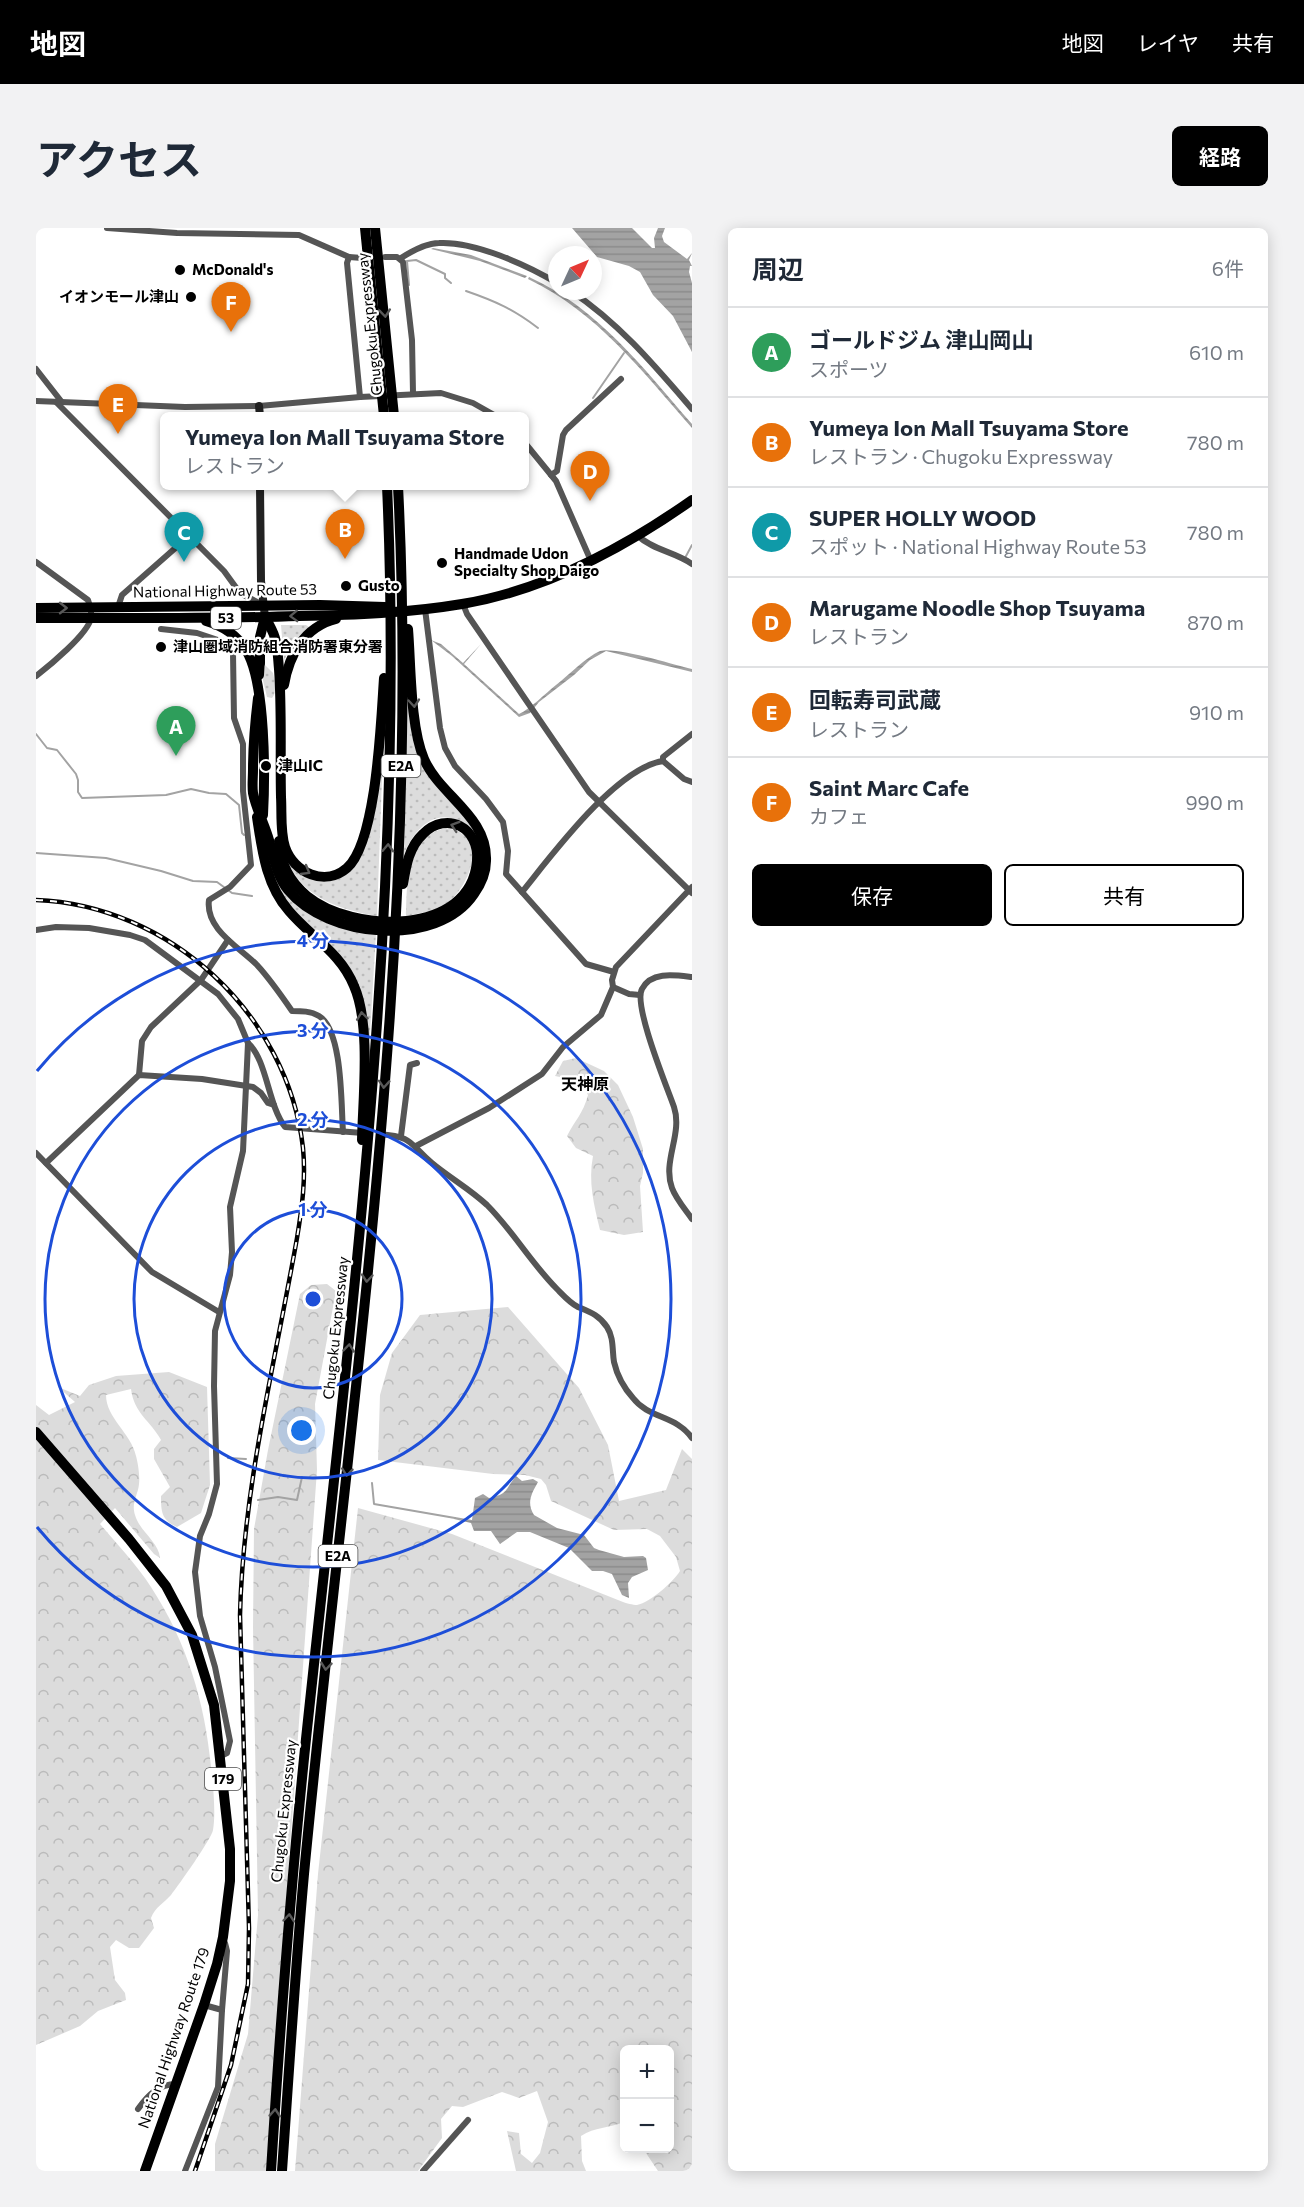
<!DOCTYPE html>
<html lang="ja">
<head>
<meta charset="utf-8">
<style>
  :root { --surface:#fff; --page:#f2f2f3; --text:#1f2937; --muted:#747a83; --line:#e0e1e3; --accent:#000 }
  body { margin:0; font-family:Commissioner,"Noto Sans JP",sans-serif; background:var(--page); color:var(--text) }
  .controls { position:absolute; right:18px; bottom:18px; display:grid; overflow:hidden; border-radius:9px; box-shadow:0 3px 15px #0003 }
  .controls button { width:54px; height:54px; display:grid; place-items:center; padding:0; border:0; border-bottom:2px solid var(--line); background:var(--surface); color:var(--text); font:30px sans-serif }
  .compass { position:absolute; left:512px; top:18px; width:54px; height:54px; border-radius:50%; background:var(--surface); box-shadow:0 3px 15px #0003; rotate:46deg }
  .you { position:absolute; left:266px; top:1203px; width:21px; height:21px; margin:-15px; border:4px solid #fff; border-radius:50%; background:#1a73e8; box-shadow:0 0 0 9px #1a73e833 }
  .badge { display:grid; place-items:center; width:39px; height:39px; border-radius:50%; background:var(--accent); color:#fff; font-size:20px; font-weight:700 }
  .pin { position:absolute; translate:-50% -50px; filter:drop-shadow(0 2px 3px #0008) }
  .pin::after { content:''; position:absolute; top:32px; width:21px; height:18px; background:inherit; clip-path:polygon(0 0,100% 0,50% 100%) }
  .popup { position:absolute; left:124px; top:184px; width:369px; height:78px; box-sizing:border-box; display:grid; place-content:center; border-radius:9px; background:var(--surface); filter:drop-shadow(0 2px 4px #0005); font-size:20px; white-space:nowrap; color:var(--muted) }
  .popup b { font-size:22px; color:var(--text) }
  .popup::after { content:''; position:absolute; left:50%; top:100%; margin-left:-12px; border:12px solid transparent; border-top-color:var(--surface) }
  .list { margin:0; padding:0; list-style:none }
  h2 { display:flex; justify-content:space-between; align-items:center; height:78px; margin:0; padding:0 24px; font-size:26px }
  h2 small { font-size:20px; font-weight:400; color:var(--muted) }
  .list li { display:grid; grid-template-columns:39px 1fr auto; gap:18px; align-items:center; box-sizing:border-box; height:90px; padding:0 24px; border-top:2px solid var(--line) }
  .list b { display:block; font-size:22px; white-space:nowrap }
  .list p { margin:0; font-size:20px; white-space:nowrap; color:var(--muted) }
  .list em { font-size:20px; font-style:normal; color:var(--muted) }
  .actions { display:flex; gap:12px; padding:18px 24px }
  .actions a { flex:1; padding:14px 0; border:2px solid var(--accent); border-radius:9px; text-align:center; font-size:21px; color:var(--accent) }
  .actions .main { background:var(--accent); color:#fff }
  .map { position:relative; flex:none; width:656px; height:1943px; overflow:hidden; border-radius:9px }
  header { display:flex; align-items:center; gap:36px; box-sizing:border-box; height:84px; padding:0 30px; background:var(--accent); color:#fff }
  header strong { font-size:28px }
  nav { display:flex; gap:33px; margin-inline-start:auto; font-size:21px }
  .intro { display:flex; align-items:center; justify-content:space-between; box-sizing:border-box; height:144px; padding:0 36px }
  h1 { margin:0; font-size:42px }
  .button { padding:15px 27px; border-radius:9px; background:var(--accent); color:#fff; font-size:21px; font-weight:700 }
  main { display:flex; gap:36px; padding:0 36px }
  aside { flex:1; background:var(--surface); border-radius:9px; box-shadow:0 3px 15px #0003 }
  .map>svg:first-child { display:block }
  .grass { fill:url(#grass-dots) }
  .forest { fill:url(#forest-crowns) }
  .water { fill:url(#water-rules) }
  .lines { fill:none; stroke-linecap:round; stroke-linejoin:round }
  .stream { stroke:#a3a3a3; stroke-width:2 }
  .street { stroke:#555; stroke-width:6 }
  .secondary { stroke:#222; stroke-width:8 }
  .highway { stroke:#000; stroke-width:10 }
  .rail-casing { stroke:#000; stroke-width:4.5 }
  .rail { stroke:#fff; stroke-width:2; stroke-dasharray:7; stroke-linecap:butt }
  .oneway { stroke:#595959 }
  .ring { fill:none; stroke:#1d4ed8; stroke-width:3 }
  .poi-dot { fill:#000; stroke:#fff; stroke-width:2 }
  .labels { text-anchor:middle; stroke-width:4.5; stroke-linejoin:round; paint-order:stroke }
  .shield { fill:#fff; stroke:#4c4c4c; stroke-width:1.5 }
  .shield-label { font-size:14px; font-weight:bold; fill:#000 }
  .poi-label { font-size:15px; font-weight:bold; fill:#000; stroke:#fff; text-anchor:start }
  .street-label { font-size:15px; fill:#000; stroke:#fff }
  .neighbourhood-label { font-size:16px; font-weight:bold; fill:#000; stroke:#fff }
  .centre { fill:#1d4ed8; stroke:#fff; stroke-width:3 }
  .ring-label { font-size:18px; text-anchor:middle; font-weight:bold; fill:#1d4ed8; stroke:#fff; stroke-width:4.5; stroke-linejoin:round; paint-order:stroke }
</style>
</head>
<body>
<header>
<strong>地図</strong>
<nav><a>地図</a><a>レイヤ</a><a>共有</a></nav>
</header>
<div class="intro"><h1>アクセス</h1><a class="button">経路</a></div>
<main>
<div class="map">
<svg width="656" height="1943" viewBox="0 0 656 1943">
  <defs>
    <pattern id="grass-dots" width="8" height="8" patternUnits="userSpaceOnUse" patternTransform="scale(1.5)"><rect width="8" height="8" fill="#dcdcdc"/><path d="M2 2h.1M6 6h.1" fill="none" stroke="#bbb" stroke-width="1.8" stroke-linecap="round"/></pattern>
    <pattern id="forest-crowns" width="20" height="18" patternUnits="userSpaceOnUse" patternTransform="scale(1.5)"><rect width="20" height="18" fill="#dcdcdc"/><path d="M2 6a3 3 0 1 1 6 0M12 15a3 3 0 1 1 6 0" fill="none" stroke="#bbb"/></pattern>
    <pattern id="water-rules" width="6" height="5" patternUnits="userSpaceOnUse" patternTransform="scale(1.5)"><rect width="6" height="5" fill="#a3a3a3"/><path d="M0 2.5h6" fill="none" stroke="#8b8b8b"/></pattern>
  </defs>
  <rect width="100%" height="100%" fill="#fff"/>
  <g class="grass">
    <polygon points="245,397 270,397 273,399 256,415 248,433"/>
    <path d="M228,436L237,445C239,453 241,465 236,470L231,469L224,440Z"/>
    <path d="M372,464L378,510L440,604C432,600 423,592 414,590C392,585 374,609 368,627Z"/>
    <path d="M348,496L341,688C305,682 267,670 252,634C277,653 291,665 317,639Z"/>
    <path d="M410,600C454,606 435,658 410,676C399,684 383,685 370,688C371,656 370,608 410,600Z"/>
    <polygon points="243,653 340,705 334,806 331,830 325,766 258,683 240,658"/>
  </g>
  <g class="forest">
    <path d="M540,830L568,843L582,857L597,889L607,921V945L604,958L607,1004L588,1007L564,1002C558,977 552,954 557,928L540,920L531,908C539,892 547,886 552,867L544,853L519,848L527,833Z"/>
    <polygon points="291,1056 300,1063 279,1176 281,1242 231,1943 179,1943 179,1916 212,1806 222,1687 217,1399 218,1301 232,1222 264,1066 275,1057"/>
    <path d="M472,1079L543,1160L572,1217L583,1273L630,1262L646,1221L656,1231V1943H622L610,1925L611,1921L634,1920V1822H588V1894C573,1900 559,1899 545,1908L546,1933L550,1943H480L471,1903L483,1905L485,1926L496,1935L504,1925L512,1894L501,1863L483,1870L466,1864L427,1879L416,1878L405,1891L406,1910L382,1943H259L282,1646L322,1280L416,1306L587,1374C590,1375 597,1377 601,1377C615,1374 637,1354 644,1343L640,1329L624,1308L611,1301L578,1302L515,1273L510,1257L505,1251L489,1247L457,1246L342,1232L344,1167L356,1125L384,1087Z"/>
    <path d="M133,1144L171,1159L174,1257L165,1285L141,1299C126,1292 125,1285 125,1268L134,1259L118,1231V1221L125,1212C115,1193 98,1186 95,1161L70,1167C70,1190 95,1205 100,1228C102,1235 104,1248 103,1256C102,1267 95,1275 99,1287C104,1304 123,1314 124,1330L118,1326L79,1280L64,1296C81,1316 101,1337 115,1359C151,1414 169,1475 175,1539C177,1555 180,1586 177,1602C176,1610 142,1658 135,1667C128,1675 119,1679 115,1690L118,1700L103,1720H93L80,1712L74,1719L79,1752L89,1765L90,1772L62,1783L44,1798L0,1817V1177L13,1187L39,1174L22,1159L44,1168L53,1157L80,1148Z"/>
  </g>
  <g class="water">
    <polygon points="536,0 596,0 616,20 619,20 618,10 622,0 629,0 626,8 628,14 651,31 656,25 653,32 656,38 654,38 653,44 656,55 656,124 637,88 617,67 604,44 593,38 561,29"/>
    <polygon points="397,20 435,27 491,48 489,50 444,33 395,21"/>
    <path d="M493,49C562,80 608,141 656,196V200C606,143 561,84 492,51Z"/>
    <path d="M395,412L405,416L427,435L445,416L428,436L483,486C494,481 510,465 520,457C533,447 550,429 564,423C579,418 639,437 656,441V444L570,423L554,432L538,447L503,474L494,485L483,489L416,428Z"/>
    <path d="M480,1248L486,1253L497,1251L502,1254C496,1265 490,1274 498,1287L521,1300L548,1307L558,1320L563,1322L588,1329L607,1328L610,1330L612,1342L596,1349L592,1355L593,1370L586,1367L576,1346L567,1343H556L533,1320L494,1304H481L464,1316L455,1303H438L435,1295L418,1291L419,1289L436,1292L439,1270L447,1266L453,1270C473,1266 469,1261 480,1248Z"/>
  </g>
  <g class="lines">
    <g class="stream">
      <polyline points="373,57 371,33 380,32 409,46 409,50 415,55"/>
      <path d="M430,63C459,73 477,81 502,100"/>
      <polyline points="557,170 588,125"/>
      <polyline points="649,330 656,317"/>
      <polyline points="0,506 11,520 21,522 40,546 42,552 42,564 46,570 130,567 155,561 173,565 190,566 203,577 206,605 208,607"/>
      <polyline points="0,625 70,630 125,643 157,653 181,654 196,665 216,668"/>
      <polyline points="192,1230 210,1231"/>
      <polyline points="336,1255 338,1276 419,1290"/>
      <polyline points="222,1272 242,1269 261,1272 266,1249"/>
    </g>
    <g class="street">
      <polyline points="71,0 141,5 263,7 313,29"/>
      <polyline points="349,29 361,29 367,34 376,112 377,165"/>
      <path d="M365,30C376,23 390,15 403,15C438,13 491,37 521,55"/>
      <path d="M535,63C583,95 619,138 656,181"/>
      <polyline points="0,141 25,173"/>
      <polyline points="324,169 311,35 313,29 326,30"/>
      <polyline points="0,173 149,179 223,178 324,169 405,165 437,175 460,188"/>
      <polyline points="20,174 188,343 204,365 223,375"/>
      <polyline points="489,215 520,253 555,333"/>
      <polyline points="515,247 521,243 527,207 530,202 585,151"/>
      <path d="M602,308C617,322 639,324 656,336"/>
      <path d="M0,334L52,372C54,378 56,384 55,390C52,406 13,438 0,448"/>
      <polyline points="427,376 431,386 553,564 656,665"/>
      <polyline points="82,379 86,367 153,308"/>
      <polyline points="389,381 404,500 409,520 419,538 450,571 467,594 472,623 470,646 550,736 578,744"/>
      <path d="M125,401L161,405L188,414L197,425L198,490L207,516V563L215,637L194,659L173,672C169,701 203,719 221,737C234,751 245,767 256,783C265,783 275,783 283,788C307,803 305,877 307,904"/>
      <polyline points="627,533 627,529 656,506"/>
      <path d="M486,664C516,627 580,540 627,533L648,551L656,554"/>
      <polyline points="0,702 20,699 53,700 94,707 109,712 182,766 202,791 212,815 207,923 194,979 196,1024 194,1047 179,1103 178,1158 181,1256 173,1286 164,1308 159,1344 164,1388 179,1439 194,1513 191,1525 185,1528"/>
      <path d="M656,749C639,747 615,743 606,761C597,777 631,859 638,879C647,906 626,933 636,960C640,971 649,981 656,991"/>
      <polyline points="577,759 593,766 604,767"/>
      <path d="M212,815C231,832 232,877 249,899L327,905"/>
      <polyline points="103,847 106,813 115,799 165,752 192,712"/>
      <path d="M343,906C379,909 372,915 396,935C414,950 434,961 451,977C477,1003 495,1035 521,1061C527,1067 534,1075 542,1079C554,1084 563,1087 571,1099C578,1110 576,1122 578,1134C581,1147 588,1160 597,1170C613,1191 640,1187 656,1210"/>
      <polyline points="365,908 374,837 381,835"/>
      <polyline points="380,918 453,880 506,846 527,819 565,787 577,759 576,752 580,739 656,659"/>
      <polyline points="0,925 116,1044 183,1084"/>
      <polyline points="10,935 103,847 166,851 217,859 225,865 232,875 238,877"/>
      <polyline points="186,1782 191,1723 189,1715"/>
      <path d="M102,1881C112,1867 123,1856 140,1856"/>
      <polyline points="149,1943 182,1859 186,1782 168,1777"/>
      <polyline points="387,1943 432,1892"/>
    </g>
    <g class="secondary">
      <polyline points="223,178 224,188"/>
      <polyline points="224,258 225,353 229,389"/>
    </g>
    <g class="highway">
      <polyline points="329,0 348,188"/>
      <polyline points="339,0 358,188"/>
      <polyline points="0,380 284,377 349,379"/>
      <path d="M229,389C233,396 237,403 239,410C242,420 242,431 243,441C246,484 244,526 245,569C246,585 244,604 249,619C258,645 289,659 311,640C341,613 345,492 348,450"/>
      <path d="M0,390C88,390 176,391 263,388C318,387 373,385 426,376C510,362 588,320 656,272"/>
      <path d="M170,393C187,398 201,407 210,422C230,454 229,549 227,587"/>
      <polyline points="224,435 224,409 229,389"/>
      <polyline points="223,447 224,429"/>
      <path d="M248,457C253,427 268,399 300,391"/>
      <path d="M222,470C219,495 217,518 217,542C217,550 216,558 217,565C220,581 229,597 233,612C238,630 240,647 252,662C291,710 401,721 438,666C445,656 450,645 450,633C452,588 404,568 388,531C374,498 375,437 372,401"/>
      <path d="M221,589C226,622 230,657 253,683C275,709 305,725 318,758C335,796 327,869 326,912"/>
      <path d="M243,613C244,635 254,654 271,668C316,705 435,709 441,633C444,600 411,582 387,606C373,619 370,638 367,656"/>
      <polyline points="0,1204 93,1311 130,1358 156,1407 178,1477 194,1621 194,1653 187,1709 181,1736 168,1777 109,1943"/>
      <path d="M235,1943C244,1799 255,1655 270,1511C314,1094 370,677 351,258"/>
      <path d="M246,1943C253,1844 259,1745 268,1646C312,1185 386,723 362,258"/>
    </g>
    <g class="rail-casing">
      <path id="rail" d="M0,672C134,677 252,787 267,920C270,951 266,980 261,1010C239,1135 207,1260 204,1387L213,1700L212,1756L195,1837L159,1943"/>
    </g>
    <use href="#rail" class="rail"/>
  </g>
  <defs><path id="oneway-chevron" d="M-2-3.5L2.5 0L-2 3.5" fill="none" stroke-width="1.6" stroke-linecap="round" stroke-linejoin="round" transform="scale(1.5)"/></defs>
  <g class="oneway">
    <use href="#oneway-chevron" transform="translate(349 85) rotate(84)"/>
    <use href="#oneway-chevron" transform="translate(27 380)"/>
    <use href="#oneway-chevron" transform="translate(258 388) rotate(178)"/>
    <use href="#oneway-chevron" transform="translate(378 475) rotate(85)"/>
    <use href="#oneway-chevron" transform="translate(419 598) rotate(-162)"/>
    <use href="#oneway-chevron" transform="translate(352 620) rotate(-88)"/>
    <use href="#oneway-chevron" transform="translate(270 643) rotate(30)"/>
    <use href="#oneway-chevron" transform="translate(326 788) rotate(-97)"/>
    <use href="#oneway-chevron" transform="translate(348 856) rotate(94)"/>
    <use href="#oneway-chevron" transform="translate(331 1050) rotate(95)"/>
    <use href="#oneway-chevron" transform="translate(313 1120) rotate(-84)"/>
    <use href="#oneway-chevron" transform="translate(311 1244) rotate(96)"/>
    <use href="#oneway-chevron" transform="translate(290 1438) rotate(96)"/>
    <use href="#oneway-chevron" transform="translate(253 1690) rotate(-85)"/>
    <use href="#oneway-chevron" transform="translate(239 1885) rotate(-86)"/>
  </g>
  <g class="ring">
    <circle cx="277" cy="1071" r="89"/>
    <circle cx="277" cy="1071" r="179"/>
    <circle cx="277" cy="1071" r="268"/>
    <path d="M1 843A358 358 0 1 1 1 1299"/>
  </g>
  <g class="poi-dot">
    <circle cx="144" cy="42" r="6"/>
    <circle cx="155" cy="69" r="6"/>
    <circle cx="406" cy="335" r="6"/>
    <circle cx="310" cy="358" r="6"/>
    <circle cx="125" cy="419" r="6"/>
    <circle cx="230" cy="538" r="6"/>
  </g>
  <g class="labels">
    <g class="shield">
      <rect x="175" y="379" width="30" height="22" rx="4.5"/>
      <rect x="345.5" y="527" width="39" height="22" rx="4.5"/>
      <rect x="282.5" y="1317" width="39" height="22" rx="4.5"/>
      <rect x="169" y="1540" width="36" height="22" rx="4.5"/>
    </g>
    <g class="shield-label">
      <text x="190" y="395">53</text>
      <text x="365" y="543">E2A</text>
      <text x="302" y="1333">E2A</text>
      <text x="187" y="1556">179</text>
    </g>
    <g class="poi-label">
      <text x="156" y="47">McDonald's</text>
      <text x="143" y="74" text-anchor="end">イオンモール津山</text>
      <text x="418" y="331">Handmade Udon<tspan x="418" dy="17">Specialty Shop Daigo</tspan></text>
      <text x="322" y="363">Gusto</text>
      <text x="137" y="424">津山圏域消防組合消防署東分署</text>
      <text x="242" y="543">津山IC</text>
    </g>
    <g class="street-label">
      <text transform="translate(334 96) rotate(-96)" y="5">Chugoku Expressway</text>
      <text transform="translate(189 363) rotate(-1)" y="5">National Highway Route 53</text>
      <text transform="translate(300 1100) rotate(-84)" y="5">Chugoku Expressway</text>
      <text transform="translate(248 1583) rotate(-84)" y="5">Chugoku Expressway</text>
      <text transform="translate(138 1810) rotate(-71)" y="5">National Highway Route 179</text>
    </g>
    <g class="neighbourhood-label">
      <text x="549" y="862">天神原</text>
    </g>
  </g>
  <circle cx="277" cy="1071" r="9" class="centre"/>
  <g class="ring-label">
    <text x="277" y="719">4 分</text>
    <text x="277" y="809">3 分</text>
    <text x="277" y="898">2 分</text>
    <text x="277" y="988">1 分</text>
  </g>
</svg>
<div class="controls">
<button>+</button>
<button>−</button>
</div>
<svg class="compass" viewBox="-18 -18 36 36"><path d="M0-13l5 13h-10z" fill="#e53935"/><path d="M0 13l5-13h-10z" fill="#747a83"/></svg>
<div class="you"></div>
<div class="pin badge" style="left:140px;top:528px;background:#2e9e5b">A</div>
<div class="pin badge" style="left:309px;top:331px;background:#e8710a">B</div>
<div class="popup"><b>Yumeya Ion Mall Tsuyama Store</b>レストラン</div>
<div class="pin badge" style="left:148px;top:334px;background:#0f9aa8">C</div>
<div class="pin badge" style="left:554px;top:273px;background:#e8710a">D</div>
<div class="pin badge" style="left:82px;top:206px;background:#e8710a">E</div>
<div class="pin badge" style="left:195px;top:104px;background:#e8710a">F</div>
</div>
<aside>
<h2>周辺<small>6件</small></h2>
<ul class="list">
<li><span class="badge" style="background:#2e9e5b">A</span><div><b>ゴールドジム 津山岡山</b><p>スポーツ</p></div><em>610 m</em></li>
<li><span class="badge" style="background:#e8710a">B</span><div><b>Yumeya Ion Mall Tsuyama Store</b><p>レストラン · Chugoku Expressway</p></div><em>780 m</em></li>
<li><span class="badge" style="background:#0f9aa8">C</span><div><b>SUPER HOLLY WOOD</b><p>スポット · National Highway Route 53</p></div><em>780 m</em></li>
<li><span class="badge" style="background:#e8710a">D</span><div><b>Marugame Noodle Shop Tsuyama</b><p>レストラン</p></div><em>870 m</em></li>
<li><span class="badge" style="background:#e8710a">E</span><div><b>回転寿司武蔵</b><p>レストラン</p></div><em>910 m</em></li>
<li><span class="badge" style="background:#e8710a">F</span><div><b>Saint Marc Cafe</b><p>カフェ</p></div><em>990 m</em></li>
</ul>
<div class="actions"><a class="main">保存</a><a>共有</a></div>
</aside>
</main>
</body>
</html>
